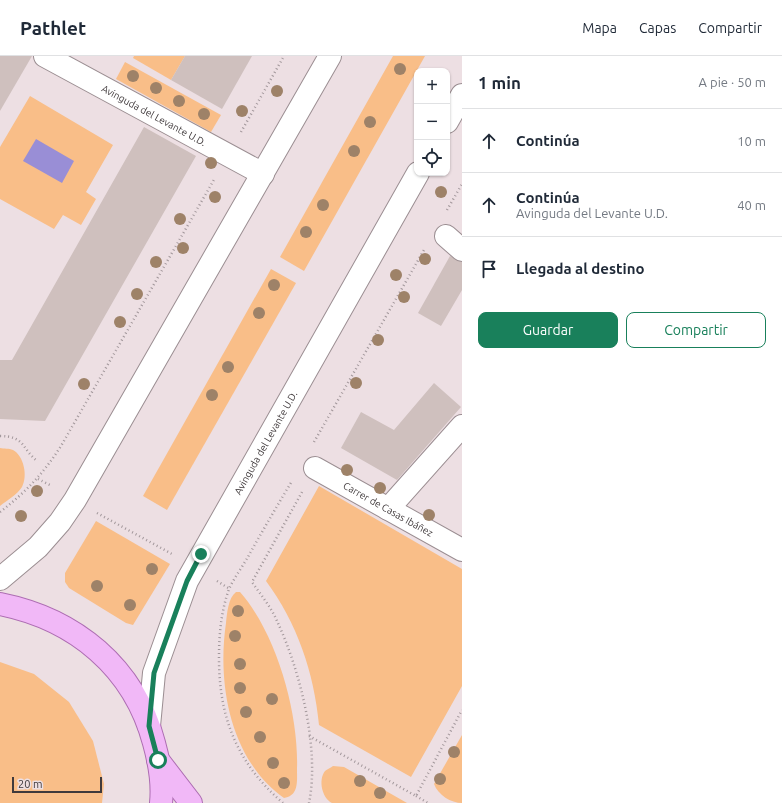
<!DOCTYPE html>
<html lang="es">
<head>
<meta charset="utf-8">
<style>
  :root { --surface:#fff; --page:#f6f6f7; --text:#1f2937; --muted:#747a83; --line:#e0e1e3; --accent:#19805b }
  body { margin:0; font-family:Ubuntu,sans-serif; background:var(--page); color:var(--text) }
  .controls { position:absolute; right:12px; top:12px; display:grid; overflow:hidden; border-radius:8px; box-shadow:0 1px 3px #0004 }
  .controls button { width:36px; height:36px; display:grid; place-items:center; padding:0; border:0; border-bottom:1px solid var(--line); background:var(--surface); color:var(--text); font:20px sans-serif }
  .scale { position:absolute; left:12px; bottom:10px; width:90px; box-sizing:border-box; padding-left:4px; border:2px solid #403a3c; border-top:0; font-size:11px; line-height:14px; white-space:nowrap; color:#403a3c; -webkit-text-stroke:3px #eddfe3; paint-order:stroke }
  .stop { position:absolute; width:12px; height:12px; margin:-9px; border:3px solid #19805b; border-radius:50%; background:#fff }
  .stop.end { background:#19805b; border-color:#fff; box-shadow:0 1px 4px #0008 }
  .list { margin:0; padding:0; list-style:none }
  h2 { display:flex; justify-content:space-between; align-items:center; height:52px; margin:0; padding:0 16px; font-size:17px }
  h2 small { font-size:13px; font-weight:400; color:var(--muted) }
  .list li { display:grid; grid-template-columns:26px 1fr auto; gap:12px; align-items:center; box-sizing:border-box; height:64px; padding:0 16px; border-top:1px solid var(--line) }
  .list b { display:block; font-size:15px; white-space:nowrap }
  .list p { margin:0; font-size:13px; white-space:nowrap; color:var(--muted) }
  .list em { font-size:13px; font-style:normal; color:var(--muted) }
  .actions { display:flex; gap:8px; padding:12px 16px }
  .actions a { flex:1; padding:9px 0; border:1px solid var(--accent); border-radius:8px; text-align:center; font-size:14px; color:var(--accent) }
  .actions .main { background:var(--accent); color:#fff }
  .icon { flex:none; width:22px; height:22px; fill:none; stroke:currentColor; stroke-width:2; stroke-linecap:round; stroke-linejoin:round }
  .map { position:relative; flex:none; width:462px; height:747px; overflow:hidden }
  header { display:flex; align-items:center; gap:24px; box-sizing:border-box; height:56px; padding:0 20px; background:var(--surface); border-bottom:1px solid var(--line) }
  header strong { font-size:19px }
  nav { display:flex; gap:22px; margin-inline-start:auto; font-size:14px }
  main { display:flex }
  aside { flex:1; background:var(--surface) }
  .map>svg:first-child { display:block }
  .green { fill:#f9be88 }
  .water { fill:#998ed6 }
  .building { fill:#cfc0be }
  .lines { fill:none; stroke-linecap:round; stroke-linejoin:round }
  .street-casing { stroke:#9b8e92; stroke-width:24 }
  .secondary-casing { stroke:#9b8e92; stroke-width:24 }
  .primary-casing { stroke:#ad6db2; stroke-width:24 }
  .path { stroke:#a3989c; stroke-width:2.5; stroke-dasharray:1 3; stroke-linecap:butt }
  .street { stroke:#fff; stroke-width:22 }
  .secondary { stroke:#fff; stroke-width:22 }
  .primary { stroke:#f1b8f7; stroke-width:22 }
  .tree { fill:#9e8268 }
  .route { stroke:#19805b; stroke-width:5 }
  .labels { text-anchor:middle; stroke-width:3; stroke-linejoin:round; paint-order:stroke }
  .street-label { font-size:10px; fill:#403a3c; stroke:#eddfe3 }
</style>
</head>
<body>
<header>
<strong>Pathlet</strong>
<nav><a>Mapa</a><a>Capas</a><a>Compartir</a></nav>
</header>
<main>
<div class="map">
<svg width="462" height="747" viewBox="0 0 462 747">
  <rect width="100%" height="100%" fill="#eddfe3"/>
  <g class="green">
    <polygon points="134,0 185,0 171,24 133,2"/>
    <polygon points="393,0 425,0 304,215 280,201"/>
    <polygon points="125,6 221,59 211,76 116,23"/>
    <polygon points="30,40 113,89 86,136 96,143 81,169 63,159 54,173 0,143 0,91"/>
    <polygon points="271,213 296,227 167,454 143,440"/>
    <path d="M0,392C4,393 9,392 13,394C24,400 28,420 22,431C17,439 7,444 0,450Z"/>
    <path d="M319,430L462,513V630L411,721L319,669C314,616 297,567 266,525Z"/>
    <polygon points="96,465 170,508 133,569 126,567 69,532 65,526 65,517"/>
    <path d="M236,536H240C277,578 299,658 297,713C297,725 299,740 284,742C230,704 217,628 226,567C227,558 228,542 236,536Z"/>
    <polygon points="0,606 34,618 69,646 93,685 104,728 102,747 0,747"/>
    <path d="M462,679V747C451,747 438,739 434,728Z"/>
    <path d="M333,710L344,711L407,747H332C322,742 318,724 325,715C327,713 331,712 333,710Z"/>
  </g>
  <polygon class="water" points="36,83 74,105 62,127 23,105"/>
  <g class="building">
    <polygon points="0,0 32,0 0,55"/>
    <polygon points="185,0 252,0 222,53 171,24"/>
    <polygon points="144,71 196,100 45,365 0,363 0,304 12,304"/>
    <polygon points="450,200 462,206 462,234 441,270 418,257"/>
    <polygon points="434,327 461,351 397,424 341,392 361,356 394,374"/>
  </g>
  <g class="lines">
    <g class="street-casing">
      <g id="street">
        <path id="s1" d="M45,0L263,118"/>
        <polyline points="446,180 462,194"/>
        <path id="s2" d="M315,412L462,494"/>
        <polyline points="388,453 462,370"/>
      </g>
    </g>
    <g class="secondary-casing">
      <g id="secondary">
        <polyline points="447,66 462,39"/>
        <polyline points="0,523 38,491 60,466 75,444 330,0"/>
        <path id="s3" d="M149,670L154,617L187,525L418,117"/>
      </g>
    </g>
    <g class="primary-casing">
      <g id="primary">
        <path d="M0,548C75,563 134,611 154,687C159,705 163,728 161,747"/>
        <polyline points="158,704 191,747"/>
      </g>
    </g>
    <g class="path">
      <polyline points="241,76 284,0"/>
      <polyline points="447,154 462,128"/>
      <path d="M0,380C25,380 22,393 37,405"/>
      <polyline points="314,386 424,194"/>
      <polyline points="38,423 52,430"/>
      <path d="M302,436L252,526C261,539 271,551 277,565C300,614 320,693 309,747"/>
      <path d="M0,456C26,436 43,418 61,390L215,122"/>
      <polyline points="97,457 172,498"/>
      <polyline points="217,525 230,533"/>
      <polyline points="309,680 416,740 462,654"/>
      <polyline points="416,740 428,747"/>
      <path d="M283,747C237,707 219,662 219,602C219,578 221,556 229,533C234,522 243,510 249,499C263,474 277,450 292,425"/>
    </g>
    <use href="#street" class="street"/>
    <use href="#secondary" class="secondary"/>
    <use href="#primary" class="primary"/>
  </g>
  <g class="tree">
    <circle cx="400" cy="13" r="6"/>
    <circle cx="133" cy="20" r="6"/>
    <circle cx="156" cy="32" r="6"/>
    <circle cx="277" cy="35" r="6"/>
    <circle cx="179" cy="45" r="6"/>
    <circle cx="242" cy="55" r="6"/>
    <circle cx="204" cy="58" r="6"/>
    <circle cx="370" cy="66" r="6"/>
    <circle cx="354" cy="95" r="6"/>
    <circle cx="211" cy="107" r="6"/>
    <circle cx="441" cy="136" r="6"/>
    <circle cx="215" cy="141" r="6"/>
    <circle cx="323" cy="149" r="6"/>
    <circle cx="180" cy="163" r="6"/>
    <circle cx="306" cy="176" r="6"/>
    <circle cx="183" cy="192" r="6"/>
    <circle cx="425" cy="203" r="6"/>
    <circle cx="156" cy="206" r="6"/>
    <circle cx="396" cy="219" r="6"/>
    <circle cx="274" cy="229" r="6"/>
    <circle cx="137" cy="238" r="6"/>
    <circle cx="404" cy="241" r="6"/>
    <circle cx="259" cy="257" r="6"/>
    <circle cx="120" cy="266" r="6"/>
    <circle cx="378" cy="284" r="6"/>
    <circle cx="228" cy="311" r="6"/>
    <circle cx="356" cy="327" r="6"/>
    <circle cx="84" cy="328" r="6"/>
    <circle cx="212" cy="339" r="6"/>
    <circle cx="347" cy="414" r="6"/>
    <circle cx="380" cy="432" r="6"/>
    <circle cx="37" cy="435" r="6"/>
    <circle cx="429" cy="459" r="6"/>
    <circle cx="21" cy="460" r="6"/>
    <circle cx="152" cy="513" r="6"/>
    <circle cx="97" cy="530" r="6"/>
    <circle cx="130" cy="549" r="6"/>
    <circle cx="238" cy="555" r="6"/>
    <circle cx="235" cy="580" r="6"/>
    <circle cx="240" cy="608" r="6"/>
    <circle cx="240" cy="632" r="6"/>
    <circle cx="272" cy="643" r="6"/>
    <circle cx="246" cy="656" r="6"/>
    <circle cx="260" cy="681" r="6"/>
    <circle cx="454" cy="696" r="6"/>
    <circle cx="273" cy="707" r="6"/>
    <circle cx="440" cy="723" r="6"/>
    <circle cx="360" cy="725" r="6"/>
    <circle cx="284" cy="727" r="6"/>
    <circle cx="380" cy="737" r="6"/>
  </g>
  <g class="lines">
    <polyline class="route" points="158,704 149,670 154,617 187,525 201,498"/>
  </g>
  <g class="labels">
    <g class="street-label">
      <text dy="4" stroke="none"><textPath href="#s1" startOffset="124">Avinguda del Levante U.D.</textPath></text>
      <text dy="4" stroke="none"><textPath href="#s3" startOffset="310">Avinguda del Levante U.D.</textPath></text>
      <text dy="4" stroke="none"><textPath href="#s2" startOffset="84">Carrer de Casas Ibáñez</textPath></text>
    </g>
  </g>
</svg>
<div class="controls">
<button>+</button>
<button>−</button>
<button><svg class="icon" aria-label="locate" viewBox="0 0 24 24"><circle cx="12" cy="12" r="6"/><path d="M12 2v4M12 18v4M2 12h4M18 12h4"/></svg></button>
</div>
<div class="scale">20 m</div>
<div class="stop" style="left:158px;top:704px"></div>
<div class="stop end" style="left:201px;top:498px"></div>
</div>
<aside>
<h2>1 min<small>A pie · 50 m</small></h2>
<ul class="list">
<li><svg class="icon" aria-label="ahead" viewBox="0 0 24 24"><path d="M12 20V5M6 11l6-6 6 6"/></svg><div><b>Continúa</b></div><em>10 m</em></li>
<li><svg class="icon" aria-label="ahead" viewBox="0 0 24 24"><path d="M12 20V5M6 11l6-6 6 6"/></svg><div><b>Continúa</b><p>Avinguda del Levante U.D.</p></div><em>40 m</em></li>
<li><svg class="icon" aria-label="arrive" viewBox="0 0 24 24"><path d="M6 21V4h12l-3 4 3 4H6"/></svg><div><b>Llegada al destino</b></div></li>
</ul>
<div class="actions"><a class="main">Guardar</a><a>Compartir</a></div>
</aside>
</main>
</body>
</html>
